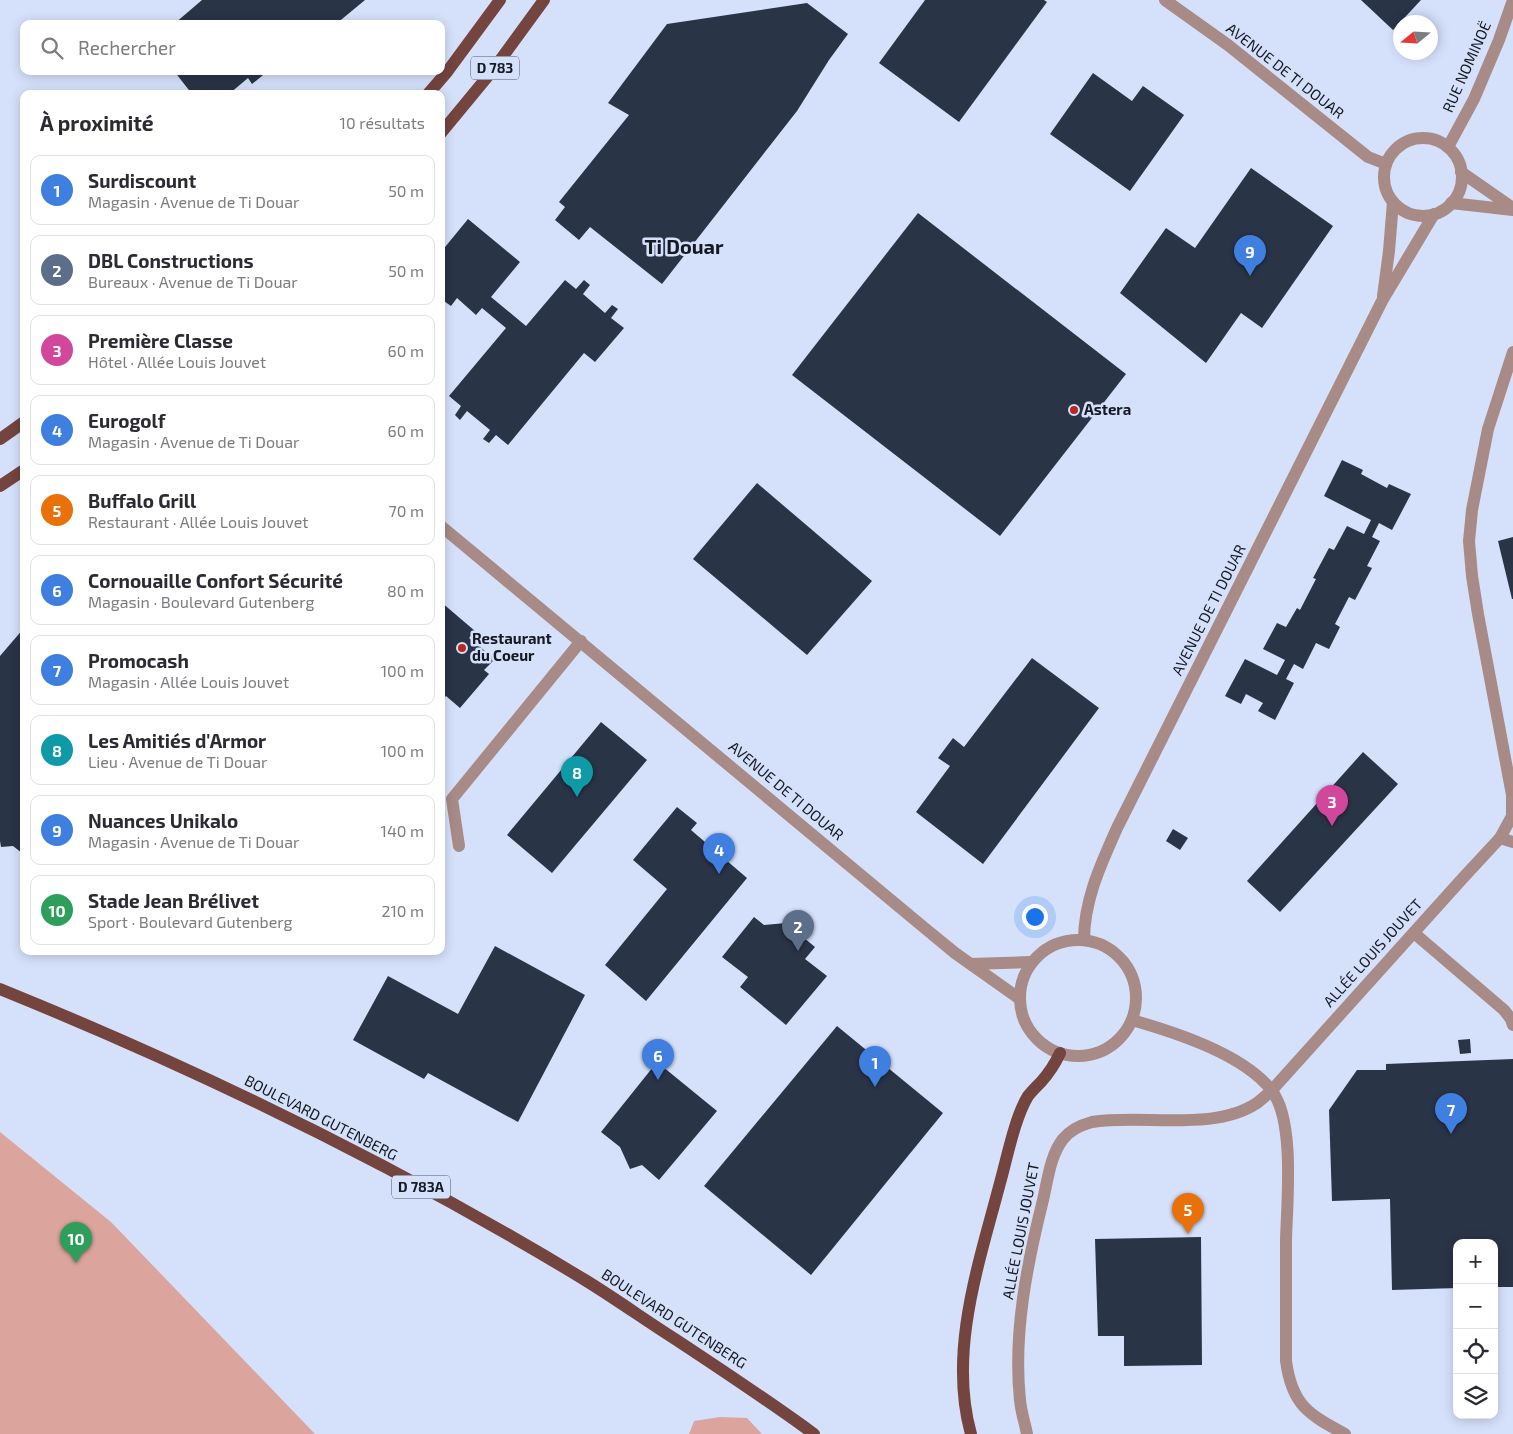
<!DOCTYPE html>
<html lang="fr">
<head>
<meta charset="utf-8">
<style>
  :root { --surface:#fff; --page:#f2f2f3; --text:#2b2b33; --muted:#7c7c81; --line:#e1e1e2; --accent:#b72820 }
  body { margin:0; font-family:"Exo 2",sans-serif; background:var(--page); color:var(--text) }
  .controls { position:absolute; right:15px; bottom:15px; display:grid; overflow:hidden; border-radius:10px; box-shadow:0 2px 12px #0003 }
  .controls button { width:45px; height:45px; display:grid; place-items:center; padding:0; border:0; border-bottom:1px solid var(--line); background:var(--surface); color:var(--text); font:25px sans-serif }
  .compass { position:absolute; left:1393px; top:15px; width:45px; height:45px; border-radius:50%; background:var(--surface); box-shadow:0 2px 12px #0003; rotate:252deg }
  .you { position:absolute; left:1034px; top:916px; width:18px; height:18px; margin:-12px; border:4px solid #fff; border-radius:50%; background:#1a73e8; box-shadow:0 0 0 8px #1a73e833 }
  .badge { display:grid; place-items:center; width:32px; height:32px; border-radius:50%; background:var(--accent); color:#fff; font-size:16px; font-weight:700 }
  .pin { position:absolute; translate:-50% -41px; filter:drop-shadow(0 1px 2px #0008) }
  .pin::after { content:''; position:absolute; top:26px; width:18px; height:15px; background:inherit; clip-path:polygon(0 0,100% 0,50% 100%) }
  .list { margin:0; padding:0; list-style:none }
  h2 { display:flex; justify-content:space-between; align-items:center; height:65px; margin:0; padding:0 20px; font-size:21px }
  h2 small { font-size:16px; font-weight:400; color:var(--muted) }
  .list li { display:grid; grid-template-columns:32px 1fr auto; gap:15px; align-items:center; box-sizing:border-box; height:70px; margin:0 10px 10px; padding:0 10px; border:1px solid var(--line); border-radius:10px }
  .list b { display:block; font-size:19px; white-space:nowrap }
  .list p { margin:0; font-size:16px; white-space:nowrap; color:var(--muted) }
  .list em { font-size:16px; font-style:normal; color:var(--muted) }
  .icon { flex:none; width:28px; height:28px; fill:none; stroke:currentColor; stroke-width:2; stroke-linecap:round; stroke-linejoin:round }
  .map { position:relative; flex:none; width:1513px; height:1434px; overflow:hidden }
  .search { position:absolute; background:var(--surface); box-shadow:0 2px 12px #0003; left:20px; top:20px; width:425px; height:55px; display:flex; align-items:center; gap:12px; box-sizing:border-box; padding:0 18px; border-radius:10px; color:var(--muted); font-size:19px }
  .panel { position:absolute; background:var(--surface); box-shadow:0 2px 12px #0003; left:20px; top:90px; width:425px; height:865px; border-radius:10px }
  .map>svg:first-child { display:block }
  .green { fill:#dba59d }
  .building { fill:#2a3447 }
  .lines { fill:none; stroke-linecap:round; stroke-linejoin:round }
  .minor { stroke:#a88b87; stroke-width:12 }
  .major { stroke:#74443e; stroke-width:12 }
  .poi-dot { fill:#b72820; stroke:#d5e1fb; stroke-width:2 }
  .labels { text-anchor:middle; stroke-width:5; stroke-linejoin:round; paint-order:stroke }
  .shield { fill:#d5e1fb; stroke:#4f5563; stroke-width:1 }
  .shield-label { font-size:14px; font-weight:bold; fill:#151922 }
  .street-label { font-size:15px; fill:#151922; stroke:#d5e1fb }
  .poi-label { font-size:15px; font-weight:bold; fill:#151922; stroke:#d5e1fb; text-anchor:start }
  .district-label { font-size:20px; font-weight:bold; fill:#151922; stroke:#d5e1fb }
</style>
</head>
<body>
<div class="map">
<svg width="1513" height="1434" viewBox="0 0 1513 1434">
  <rect width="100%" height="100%" fill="#d5e1fb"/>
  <g class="green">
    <polygon points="0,1132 111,1222 315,1434 0,1434"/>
    <polygon points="720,1417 747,1418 762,1434 689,1434 694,1421"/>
  </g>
  <g class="building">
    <polygon points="202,0 365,0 336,24 174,24"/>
    <polygon points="925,0 1044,0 1047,2 959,122 879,63"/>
    <polygon points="1361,0 1421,0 1393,30"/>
    <polygon points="807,3 848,34 829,60 797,111 662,284 590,227 579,240 555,220 565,207 559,202 629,115 608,103 667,24"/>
    <polygon points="174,71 268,71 252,84 248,78 229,94 192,94"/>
    <polygon points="1093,73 1132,101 1143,86 1184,115 1130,191 1050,134"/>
    <polygon points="1251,168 1333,226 1262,328 1241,313 1206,363 1120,293 1166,228 1195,248"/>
    <polygon points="918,213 1126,374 1000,536 792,375"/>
    <polygon points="468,219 520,262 491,297 526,326 565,280 576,289 584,280 590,285 583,294 605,313 612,305 618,309 611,318 624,328 595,362 584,353 508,445 496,435 489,443 483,439 490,430 467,411 460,420 455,415 461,406 449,396 506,328 482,308 476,315 457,298 451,306 441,299 441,293 445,288 441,285 441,252"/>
    <polygon points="1342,460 1363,470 1361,474 1387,488 1389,484 1411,494 1392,530 1379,523 1372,537 1380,541 1367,566 1372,568 1355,600 1349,597 1335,624 1340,627 1329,649 1316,643 1303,669 1294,664 1286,679 1294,683 1275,720 1258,711 1263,703 1246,694 1241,704 1225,696 1245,659 1277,675 1285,660 1263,649 1277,623 1286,627 1297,608 1300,610 1316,579 1313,578 1329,548 1334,550 1347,526 1364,534 1371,520 1324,496"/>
    <polygon points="757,483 872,581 807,655 693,559"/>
    <polygon points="1513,537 1513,599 1512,599 1498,541"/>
    <polygon points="441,602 475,631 469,638 495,659 484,670 489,674 460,708 446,696 441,701"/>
    <polygon points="24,628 24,853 22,853 13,846 1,847 0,841 0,656"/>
    <polygon points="1032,658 1099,708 983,864 916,812 950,766 938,758 953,738 964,747"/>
    <polygon points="601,722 647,760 552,873 507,835"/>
    <polygon points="1363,752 1398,784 1280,912 1247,881"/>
    <polygon points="677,807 697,823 691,830 747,878 646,1001 605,965 667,889 633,860"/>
    <polygon points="1173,829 1188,838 1180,850 1166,841"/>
    <polygon points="754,917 764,925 786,923 815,947 805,959 827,976 786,1025 740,987 748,977 722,957"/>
    <polygon points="495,946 585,995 518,1122 428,1073 424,1079 353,1040 388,976 458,1014"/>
    <polygon points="837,1026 943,1113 811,1275 704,1186"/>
    <polygon points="1470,1039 1471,1053 1460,1054 1458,1040"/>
    <polygon points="1513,1059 1513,1287 1494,1287 1494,1243 1457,1243 1457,1288 1392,1290 1390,1199 1332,1201 1329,1110 1357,1070 1386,1070 1386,1064"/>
    <polygon points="657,1062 717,1111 659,1180 642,1165 630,1169 620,1147 601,1132"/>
    <polygon points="1201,1237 1202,1365 1124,1366 1124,1336 1098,1336 1095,1239"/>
  </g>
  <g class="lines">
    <g class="minor">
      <polyline points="1165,0 1228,45 1368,157 1386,164"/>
      <circle cx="1423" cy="177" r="39"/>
      <polyline points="1448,147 1474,99 1499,40 1513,0"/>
      <polyline points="1461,172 1513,208"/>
      <polyline points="1451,203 1513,210"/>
      <polyline points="1383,296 1389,251 1393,202"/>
      <polyline points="441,526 927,930 955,953 1020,999"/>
      <polyline points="1500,838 1513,842"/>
      <polyline points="459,846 452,799 581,641"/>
      <polyline points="1414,933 1504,1010 1511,1019 1513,1025"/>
      <path d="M1084,940C1084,900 1101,864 1117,828L1382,301L1434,214"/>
      <circle cx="1078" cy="998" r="58"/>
      <polyline points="971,964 1032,962"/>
      <path d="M1132,1020C1174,1032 1244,1054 1272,1091C1295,1121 1287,1202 1286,1240C1286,1280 1286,1320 1286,1361C1292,1405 1308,1414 1345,1434"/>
      <path d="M1027,1434C1025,1423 1021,1412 1020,1400C1013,1334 1027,1264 1043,1200C1048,1179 1050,1156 1063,1139C1071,1129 1081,1125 1092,1122C1142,1114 1214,1132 1257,1103C1262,1099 1267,1095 1272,1090L1462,879L1500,838L1512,816V795L1478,614L1472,576L1469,541L1472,510L1488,429L1513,352"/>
    </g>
    <g class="major">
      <polyline points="428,94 447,72 500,0"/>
      <polyline points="441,133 493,70 544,0"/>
      <polyline points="0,439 24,422"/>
      <polyline points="0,486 24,470"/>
      <path d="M0,989C202,1071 399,1167 585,1280C616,1299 645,1320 675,1339C722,1370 769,1401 814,1434"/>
      <path d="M971,1434C948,1352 979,1263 1000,1183C1007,1158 1015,1117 1028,1096C1032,1091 1037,1086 1041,1082C1049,1073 1055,1064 1060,1053"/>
    </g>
  </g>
  <g class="poi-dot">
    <circle cx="1074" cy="410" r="5"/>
    <circle cx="462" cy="648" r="5"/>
  </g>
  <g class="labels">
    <g class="shield">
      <rect x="471" y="56.5" width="48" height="23" rx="4"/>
      <rect x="392" y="1175.5" width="58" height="23" rx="4"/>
    </g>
    <g class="shield-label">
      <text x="495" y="73">D 783</text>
      <text x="421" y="1192">D 783A</text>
    </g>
    <g class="street-label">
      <text transform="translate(1467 67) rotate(-66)" y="5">RUE NOMINOË</text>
      <text transform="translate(1285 71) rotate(38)" y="5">AVENUE DE TI DOUAR</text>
      <text transform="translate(1209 610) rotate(-63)" y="5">AVENUE DE TI DOUAR</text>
      <text transform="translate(786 791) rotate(40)" y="5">AVENUE DE TI DOUAR</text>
      <text transform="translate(1373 953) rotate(-48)" y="5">ALLÉE LOUIS JOUVET</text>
      <text transform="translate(321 1118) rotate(27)" y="5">BOULEVARD GUTENBERG</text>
      <text transform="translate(1021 1231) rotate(-79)" y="5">ALLÉE LOUIS JOUVET</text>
      <text transform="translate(674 1319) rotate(33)" y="5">BOULEVARD GUTENBERG</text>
    </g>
    <g class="poi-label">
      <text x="1084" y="415">Astera</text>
      <text x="472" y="644">Restaurant<tspan x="472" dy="17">du Coeur</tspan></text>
    </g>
    <g class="district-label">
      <text x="684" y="254">Ti Douar</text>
    </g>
  </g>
</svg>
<div class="controls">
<button>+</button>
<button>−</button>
<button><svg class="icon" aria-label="locate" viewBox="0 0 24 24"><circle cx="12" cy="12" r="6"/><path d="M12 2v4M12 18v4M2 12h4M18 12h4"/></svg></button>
<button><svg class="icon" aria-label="layers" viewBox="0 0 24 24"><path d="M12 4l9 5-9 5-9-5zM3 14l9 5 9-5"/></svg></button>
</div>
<svg class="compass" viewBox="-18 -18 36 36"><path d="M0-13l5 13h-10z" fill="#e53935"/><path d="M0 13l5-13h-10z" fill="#7c7c81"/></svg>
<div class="you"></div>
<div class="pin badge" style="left:875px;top:1087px;background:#3f7fe0">1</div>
<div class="pin badge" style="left:798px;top:951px;background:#5c6f8a">2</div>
<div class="pin badge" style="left:1332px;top:826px;background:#d1479c">3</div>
<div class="pin badge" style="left:719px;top:874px;background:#3f7fe0">4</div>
<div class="pin badge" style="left:1188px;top:1234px;background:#e8710a">5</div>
<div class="pin badge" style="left:658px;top:1080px;background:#3f7fe0">6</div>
<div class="pin badge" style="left:1451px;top:1134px;background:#3f7fe0">7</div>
<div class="pin badge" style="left:577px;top:797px;background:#0f9aa8">8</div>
<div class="pin badge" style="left:1250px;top:276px;background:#3f7fe0">9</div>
<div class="pin badge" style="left:76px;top:1263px;background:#2e9e5b">10</div>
<div class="search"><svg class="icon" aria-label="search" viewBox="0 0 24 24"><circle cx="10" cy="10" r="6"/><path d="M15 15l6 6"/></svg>Rechercher</div>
<section class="panel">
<h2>À proximité<small>10 résultats</small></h2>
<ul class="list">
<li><span class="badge" style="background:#3f7fe0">1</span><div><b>Surdiscount</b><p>Magasin · Avenue de Ti Douar</p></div><em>50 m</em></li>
<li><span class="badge" style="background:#5c6f8a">2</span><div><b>DBL Constructions</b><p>Bureaux · Avenue de Ti Douar</p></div><em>50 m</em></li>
<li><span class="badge" style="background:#d1479c">3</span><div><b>Première Classe</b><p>Hôtel · Allée Louis Jouvet</p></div><em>60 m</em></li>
<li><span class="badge" style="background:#3f7fe0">4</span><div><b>Eurogolf</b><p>Magasin · Avenue de Ti Douar</p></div><em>60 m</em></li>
<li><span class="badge" style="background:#e8710a">5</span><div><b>Buffalo Grill</b><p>Restaurant · Allée Louis Jouvet</p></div><em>70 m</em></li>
<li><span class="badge" style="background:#3f7fe0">6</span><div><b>Cornouaille Confort Sécurité</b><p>Magasin · Boulevard Gutenberg</p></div><em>80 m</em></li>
<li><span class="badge" style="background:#3f7fe0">7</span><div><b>Promocash</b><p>Magasin · Allée Louis Jouvet</p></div><em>100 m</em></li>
<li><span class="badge" style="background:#0f9aa8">8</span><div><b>Les Amitiés d'Armor</b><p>Lieu · Avenue de Ti Douar</p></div><em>100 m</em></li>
<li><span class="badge" style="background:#3f7fe0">9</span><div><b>Nuances Unikalo</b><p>Magasin · Avenue de Ti Douar</p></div><em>140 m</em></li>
<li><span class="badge" style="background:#2e9e5b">10</span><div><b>Stade Jean Brélivet</b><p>Sport · Boulevard Gutenberg</p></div><em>210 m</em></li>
</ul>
</section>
</div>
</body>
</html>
